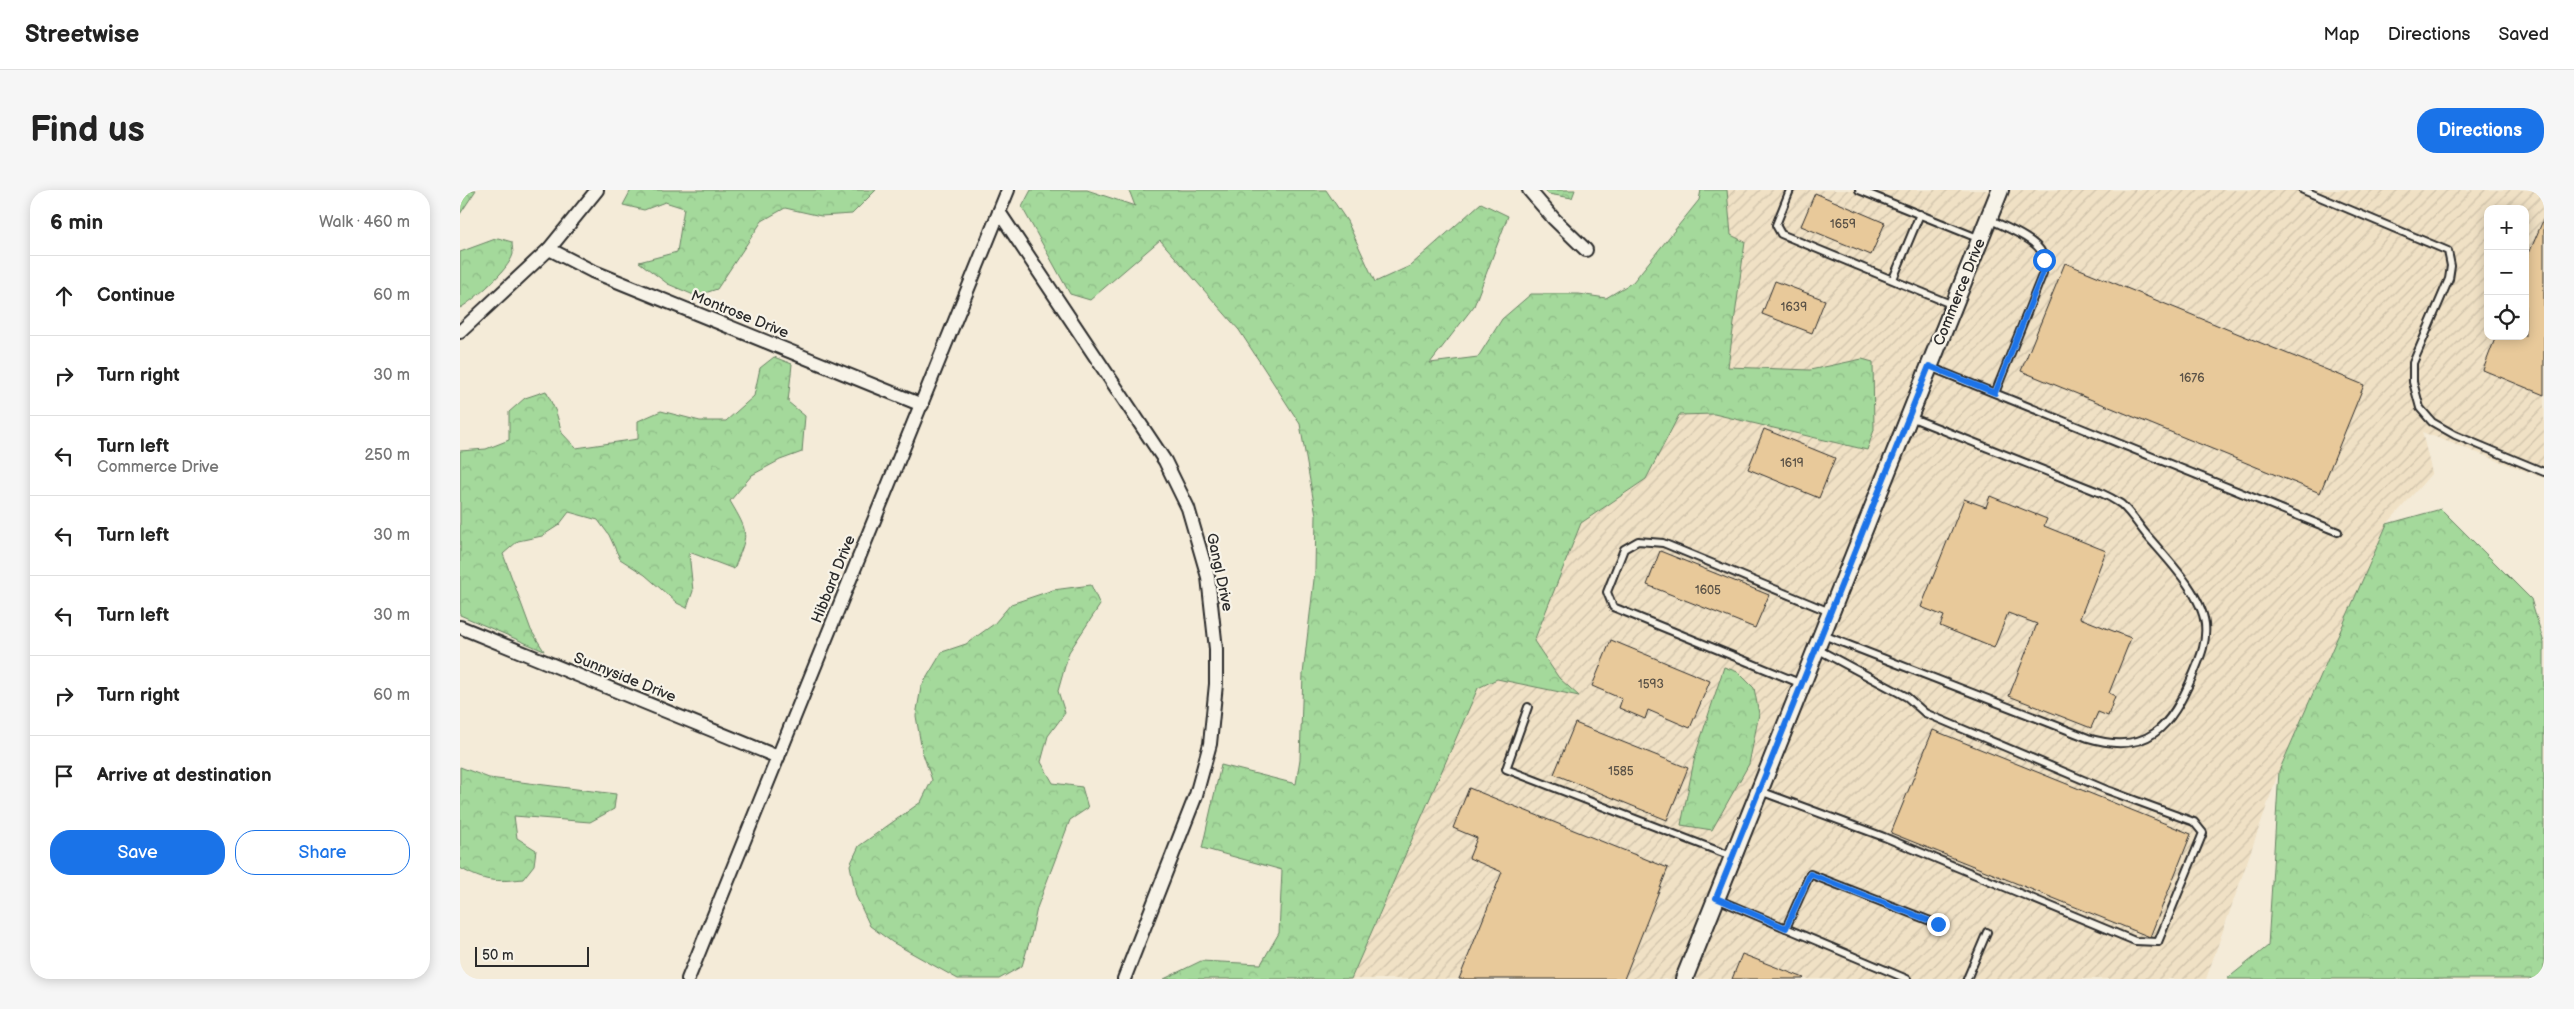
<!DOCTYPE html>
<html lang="en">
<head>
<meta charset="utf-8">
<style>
  :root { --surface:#fff; --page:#f6f6f6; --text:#222; --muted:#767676; --line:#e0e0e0; --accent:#1a73e8 }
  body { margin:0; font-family:"Balsamiq Sans",sans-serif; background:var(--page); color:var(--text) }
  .controls { position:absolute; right:15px; top:15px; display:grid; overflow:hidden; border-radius:10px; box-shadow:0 2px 12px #0003 }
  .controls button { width:45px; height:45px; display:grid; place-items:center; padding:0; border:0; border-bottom:1px solid var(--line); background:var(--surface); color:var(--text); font:25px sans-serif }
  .scale { position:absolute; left:15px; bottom:12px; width:114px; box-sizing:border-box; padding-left:5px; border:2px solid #2b2b2b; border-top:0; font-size:14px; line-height:18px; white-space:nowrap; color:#2b2b2b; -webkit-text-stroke:4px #f7f3e8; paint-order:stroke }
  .stop { position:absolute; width:15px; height:15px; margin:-11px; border:4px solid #1a73e8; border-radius:50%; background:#fff }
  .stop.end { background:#1a73e8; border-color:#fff; box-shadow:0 1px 5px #0008 }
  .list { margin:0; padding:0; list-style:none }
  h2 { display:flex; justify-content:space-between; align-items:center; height:65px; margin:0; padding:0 20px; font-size:21px }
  h2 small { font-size:16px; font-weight:400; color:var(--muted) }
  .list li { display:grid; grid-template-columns:32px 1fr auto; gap:15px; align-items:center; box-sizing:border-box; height:80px; padding:0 20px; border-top:1px solid var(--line) }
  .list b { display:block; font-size:19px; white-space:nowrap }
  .list p { margin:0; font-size:16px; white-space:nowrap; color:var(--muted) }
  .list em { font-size:16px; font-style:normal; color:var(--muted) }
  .actions { display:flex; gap:10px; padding:15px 20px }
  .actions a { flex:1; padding:11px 0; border:1px solid var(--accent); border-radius:20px; text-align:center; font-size:18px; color:var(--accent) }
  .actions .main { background:var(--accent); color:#fff }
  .icon { flex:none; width:28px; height:28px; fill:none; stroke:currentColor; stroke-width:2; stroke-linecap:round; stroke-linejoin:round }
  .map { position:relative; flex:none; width:2084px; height:789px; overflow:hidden; border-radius:20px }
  header { display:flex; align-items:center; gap:30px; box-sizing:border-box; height:70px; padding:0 25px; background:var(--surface); border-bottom:1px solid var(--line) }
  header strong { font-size:24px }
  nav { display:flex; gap:28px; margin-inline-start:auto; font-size:18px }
  .intro { display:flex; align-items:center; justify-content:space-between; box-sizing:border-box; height:120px; padding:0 30px }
  h1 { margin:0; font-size:35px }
  .button { padding:12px 22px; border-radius:20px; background:var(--accent); color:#fff; font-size:18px; font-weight:700 }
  main { display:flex; gap:30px; padding:0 30px }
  aside { flex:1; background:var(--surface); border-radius:20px; box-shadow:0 2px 12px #0003 }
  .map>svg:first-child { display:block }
  .industrial { fill:url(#industrial-furrows); fill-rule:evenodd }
  .forest { fill:url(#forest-crowns); stroke:#688263 }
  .building { fill:#e8c99a; stroke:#2b2b2b }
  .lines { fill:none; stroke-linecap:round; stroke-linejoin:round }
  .service-casing { stroke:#2b2b2b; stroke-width:10 }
  .minor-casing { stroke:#2b2b2b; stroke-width:16 }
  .tertiary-casing { stroke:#2b2b2b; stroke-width:20 }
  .service { stroke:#f7f3e8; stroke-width:6 }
  .minor { stroke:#f7f3e8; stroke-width:12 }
  .tertiary { stroke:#f7f3e8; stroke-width:16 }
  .route { stroke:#1a73e8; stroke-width:6 }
  .labels { text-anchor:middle; stroke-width:4.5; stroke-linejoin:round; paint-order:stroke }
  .number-label { font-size:12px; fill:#5a5247 }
  .street-label { font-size:15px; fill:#2b2b2b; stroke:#f7f3e8 }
</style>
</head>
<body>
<header>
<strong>Streetwise</strong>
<nav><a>Map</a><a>Directions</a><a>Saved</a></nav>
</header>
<div class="intro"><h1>Find us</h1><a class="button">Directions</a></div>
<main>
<aside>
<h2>6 min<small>Walk · 460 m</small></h2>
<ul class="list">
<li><svg class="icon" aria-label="ahead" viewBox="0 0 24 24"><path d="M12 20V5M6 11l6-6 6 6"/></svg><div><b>Continue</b></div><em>60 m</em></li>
<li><svg class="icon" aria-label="right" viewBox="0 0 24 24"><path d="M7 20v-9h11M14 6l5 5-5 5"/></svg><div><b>Turn right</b></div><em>30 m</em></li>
<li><svg class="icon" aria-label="left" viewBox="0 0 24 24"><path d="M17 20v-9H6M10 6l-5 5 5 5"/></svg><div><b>Turn left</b><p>Commerce Drive</p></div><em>250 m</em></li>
<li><svg class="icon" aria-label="left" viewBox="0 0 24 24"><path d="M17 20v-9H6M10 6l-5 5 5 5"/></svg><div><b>Turn left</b></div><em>30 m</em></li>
<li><svg class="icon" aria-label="left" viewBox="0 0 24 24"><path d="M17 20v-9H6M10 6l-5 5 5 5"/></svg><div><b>Turn left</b></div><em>30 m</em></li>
<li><svg class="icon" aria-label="right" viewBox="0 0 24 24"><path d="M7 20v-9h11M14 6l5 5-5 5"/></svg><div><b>Turn right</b></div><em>60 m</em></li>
<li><svg class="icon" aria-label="arrive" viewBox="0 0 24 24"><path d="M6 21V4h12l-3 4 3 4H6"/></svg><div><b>Arrive at destination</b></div></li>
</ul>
<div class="actions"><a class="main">Save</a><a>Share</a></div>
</aside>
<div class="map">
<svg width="2084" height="789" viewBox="0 0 2084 789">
  <defs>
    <pattern id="industrial-furrows" width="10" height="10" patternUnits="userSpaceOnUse" patternTransform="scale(1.25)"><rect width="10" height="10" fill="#f0e1c5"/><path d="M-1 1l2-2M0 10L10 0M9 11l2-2" fill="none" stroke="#cec1a9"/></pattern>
    <pattern id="forest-crowns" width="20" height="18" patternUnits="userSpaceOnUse" patternTransform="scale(1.25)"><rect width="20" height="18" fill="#a4d99b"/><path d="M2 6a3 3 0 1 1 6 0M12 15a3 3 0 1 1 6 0" fill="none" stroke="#8dba86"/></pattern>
  </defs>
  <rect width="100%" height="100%" fill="#f4ebd8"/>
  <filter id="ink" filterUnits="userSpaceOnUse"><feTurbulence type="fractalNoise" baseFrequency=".02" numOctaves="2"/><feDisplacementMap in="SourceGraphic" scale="10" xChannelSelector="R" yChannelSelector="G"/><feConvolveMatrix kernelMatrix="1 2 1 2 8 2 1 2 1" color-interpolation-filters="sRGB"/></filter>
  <g filter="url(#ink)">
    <path class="industrial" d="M1267,0H2084V288L1962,242L1972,283L1927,334L1819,581L1746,789H891L1018,497L1037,489L1074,451L1121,333L1186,289L1219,224L1271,45ZM2028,19H2065V146H2028Z"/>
    <g class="forest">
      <polygon points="0,0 16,0 0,24"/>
      <polygon points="171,0 416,0 392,24 361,26 325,18 302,31 257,99 236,106 208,94 179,72 217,62 224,18 205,12 184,20 163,15"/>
      <polygon points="571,0 627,0 675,16 669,0 866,0 887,31 915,92 950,76 1021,13 1048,26 1014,116 970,173 1018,167 1042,129 1071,104 1119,104 1146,108 1173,92 1239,10 1241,0 1267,0 1271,45 1285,52 1268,177 1350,180 1402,169 1413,172 1414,240 1407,260 1254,224 1219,225 1186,289 1121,333 1074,451 1099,488 1119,506 1037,489 1018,498 891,789 704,789 741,771 801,774 819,743 822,680 742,658 761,575 836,594 840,569 843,484 855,381 856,325 840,234 779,140 700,50 630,110 610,104 562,17"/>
      <polygon points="1085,0 1115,0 1112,8 1088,4"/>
      <path d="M38,48L52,52C52,56 53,61 53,64C49,80 14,110 0,118V62Z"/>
      <path d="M314,167L332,174L328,212L345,226L342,262L320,270L292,285L270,311C290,345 288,343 274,379L229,362L233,401L227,418L217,413L185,385L160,369L149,345L138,330L109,322L99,335L82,346L58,351L43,364L71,440L84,461L0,425V261L26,259L49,250V222L65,208L86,201L96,222L102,243L116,258L178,249V231L201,221L240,231H266L294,206L300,178Z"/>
      <polygon points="1981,319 2071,409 2084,453 2084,789 1767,789 1808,756 1819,581 1927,334"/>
      <polygon points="631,395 640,415 609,462 598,501 605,523 588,546 581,572 593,593 622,597 628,618 610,630 577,718 571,746 562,776 539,789 498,789 432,752 410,736 396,706 390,675 399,656 461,612 472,590 462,561 456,526 461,497 482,462 506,454 534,434 551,414 593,400"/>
      <polygon points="1264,477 1278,482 1294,498 1299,524 1289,574 1252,640 1221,635 1235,566"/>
      <path d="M0,577L29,588L156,604L154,619L130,632L54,626L57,648L76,660L74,675L63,689C35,692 25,692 0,678Z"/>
    </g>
    <g class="building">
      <polygon points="1355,3 1425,33 1411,65 1341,36"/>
      <polygon points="2084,28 2084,205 2023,180 2036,146 2065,146 2065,73"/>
      <polygon points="1605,73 1904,195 1860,303 1561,181"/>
      <polygon points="1315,91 1365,110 1352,143 1302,124"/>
      <polygon points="1304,239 1375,268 1359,308 1288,279"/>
      <polygon points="1530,306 1587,329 1584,336 1646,361 1620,428 1671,448 1649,503 1655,506 1648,526 1638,522 1631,538 1549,506 1577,434 1548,423 1534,458 1480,436 1484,426 1461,417 1504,309 1526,317"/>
      <polygon points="1200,361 1309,405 1295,438 1187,395"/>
      <polygon points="1151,450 1250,491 1230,538 1188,520 1185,529 1159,518 1162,509 1132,496"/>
      <polygon points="1115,533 1228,578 1207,630 1094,584"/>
      <polygon points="1473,540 1731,644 1690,747 1431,643"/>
      <polygon points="1009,598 1208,678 1164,789 999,789 1042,682 1009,668 1017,648 993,638"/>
      <polygon points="1282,764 1344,788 1343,789 1272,789"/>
    </g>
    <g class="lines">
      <g class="service-casing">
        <g id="service">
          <polyline points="1330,0 1316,35 1321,44 1493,115"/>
          <polyline points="1399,0 1520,49"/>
          <polyline points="1843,0 1988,61 1991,76 1989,89 1953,173 1953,192 1960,218 1972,232 1995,245 2084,282"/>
          <path d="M1529,29C1542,36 1576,49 1582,63C1585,69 1583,76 1583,83L1535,203"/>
          <polyline points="1433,89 1460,24"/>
          <polyline points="1470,177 1878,342"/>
          <path d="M1363,445L1628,548C1688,566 1711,537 1733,485C1740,468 1747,453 1745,434C1741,402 1705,367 1685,343C1678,334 1670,322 1661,314C1655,310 1648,306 1641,303L1450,227"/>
          <polyline points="1342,494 1153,417 1147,402 1164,359 1178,351 1203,353 1370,422"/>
          <polyline points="1068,517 1046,579 1271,666"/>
          <polyline points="1300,601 1424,647 1675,751 1698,752 1743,643 1734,632 1647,600 1465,523 1447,507 1357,459"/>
          <polyline points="1257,709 1447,789"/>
          <polyline points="1326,738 1350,684 1478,734"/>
          <polyline points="1507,789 1527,742"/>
        </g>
      </g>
      <g class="minor-casing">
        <g id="minor">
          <polyline points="1069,0 1094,29 1126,60"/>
          <polyline points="539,22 705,271 728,318 748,387 756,459 756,494 750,554 736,605 664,789"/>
          <polyline points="89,59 132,81 462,215"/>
          <polyline points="0,142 89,59 137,0"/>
          <polyline points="0,437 318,567"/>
          <polyline points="228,789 548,0"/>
        </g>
      </g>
      <g class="tertiary-casing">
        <polyline id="tertiary" points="1224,789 1540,0"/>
      </g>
      <use href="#service" class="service"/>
      <use href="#minor" class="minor"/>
      <use href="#tertiary" class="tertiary"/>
    </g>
  </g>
  <g class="lines" filter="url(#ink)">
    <polyline class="route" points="1478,734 1350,684 1326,738 1256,708 1469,176 1535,203 1583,82 1584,70"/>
  </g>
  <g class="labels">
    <g class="number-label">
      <text x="1383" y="38">1659</text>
      <text x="1334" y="121">1639</text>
      <text x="1732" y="192">1676</text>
      <text x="1332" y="277">1619</text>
      <text x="1248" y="404">1605</text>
      <text x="1191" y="498">1593</text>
      <text x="1161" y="585">1585</text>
    </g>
    <g class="street-label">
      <text transform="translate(1499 102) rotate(-68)" y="5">Commerce Drive</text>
      <text transform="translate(280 124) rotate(22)" y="5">Montrose Drive</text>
      <text transform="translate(760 382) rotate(78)" y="5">Gangl Drive</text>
      <text transform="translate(373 389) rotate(-68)" y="5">Hibbard Drive</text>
      <text transform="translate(165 487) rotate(22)" y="5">Sunnyside Drive</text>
    </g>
  </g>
</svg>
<div class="controls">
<button>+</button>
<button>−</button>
<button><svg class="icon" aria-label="locate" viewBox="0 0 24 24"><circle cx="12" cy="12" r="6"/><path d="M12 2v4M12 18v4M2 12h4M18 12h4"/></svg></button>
</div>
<div class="scale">50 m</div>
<div class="stop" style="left:1584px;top:70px"></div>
<div class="stop end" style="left:1478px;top:734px"></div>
</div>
</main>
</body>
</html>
